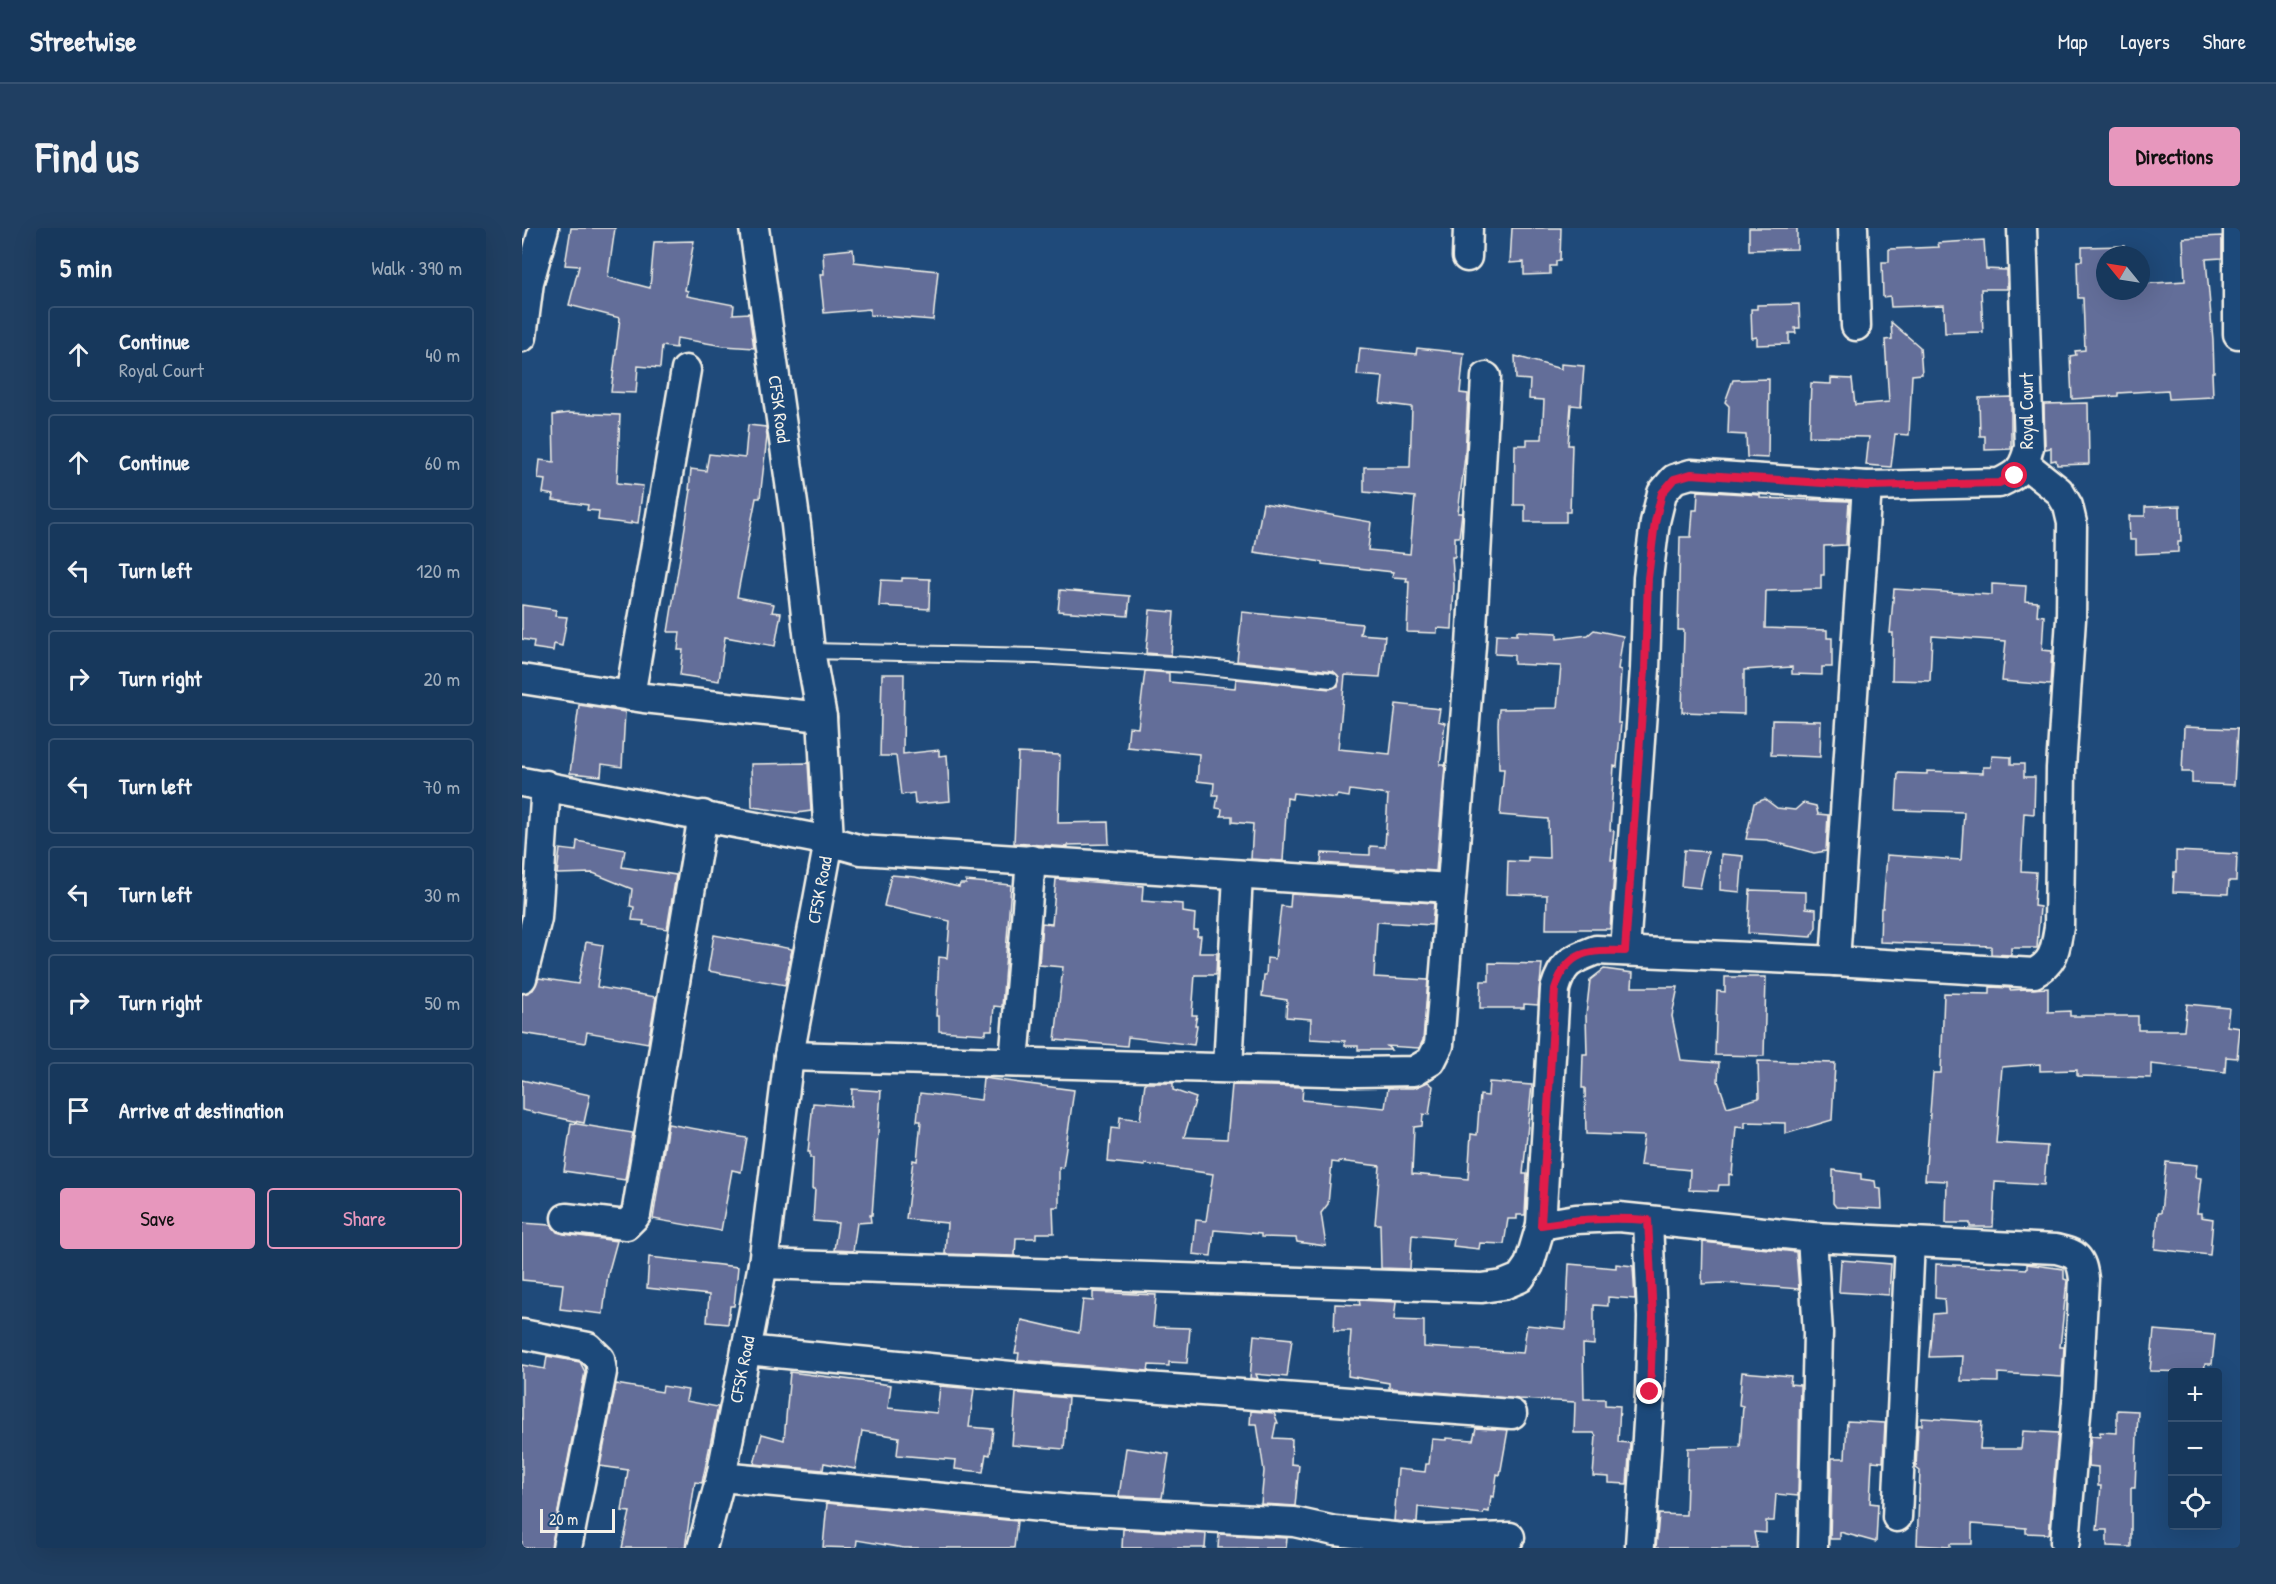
<!DOCTYPE html>
<html lang="en">
<head>
<meta charset="utf-8">
<style>
  :root { --surface:#17385c; --page:#203f62; --text:#f1f3f6; --muted:#9eacbb; --line:#365272; --accent:#e797bd }
  body { margin:0; font-family:"Patrick Hand",sans-serif; background:var(--page); color:var(--text) }
  .controls { position:absolute; right:18px; bottom:18px; display:grid; overflow:hidden; border-radius:6px; box-shadow:0 6px 24px #0002 }
  .controls button { width:54px; height:54px; display:grid; place-items:center; padding:0; border:0; border-bottom:2px solid var(--line); background:var(--surface); color:var(--text); font:30px sans-serif }
  .compass { position:absolute; left:1574px; top:18px; width:54px; height:54px; border-radius:50%; background:var(--surface); box-shadow:0 6px 24px #0002; rotate:300deg }
  .scale { position:absolute; left:18px; bottom:15px; width:75px; box-sizing:border-box; padding-left:6px; border:3px solid #f4f1e8; border-top:0; font-size:16px; line-height:21px; white-space:nowrap; color:#f4f1e8; -webkit-text-stroke:4px #1f4a7a; paint-order:stroke }
  .stop { position:absolute; width:18px; height:18px; margin:-14px; border:4px solid #e11d48; border-radius:50%; background:#fff }
  .stop.end { background:#e11d48; border-color:#fff; box-shadow:0 2px 6px #0008 }
  .list { margin:0; padding:0; list-style:none }
  h2 { display:flex; justify-content:space-between; align-items:center; height:78px; margin:0; padding:0 24px; font-size:26px }
  h2 small { font-size:20px; font-weight:400; color:var(--muted) }
  .list li { display:grid; grid-template-columns:39px 1fr auto; gap:18px; align-items:center; box-sizing:border-box; height:96px; margin:0 12px 12px; padding:0 12px; border:2px solid var(--line); border-radius:6px }
  .list b { display:block; font-size:22px; white-space:nowrap }
  .list p { margin:0; font-size:20px; white-space:nowrap; color:var(--muted) }
  .list em { font-size:20px; font-style:normal; color:var(--muted) }
  .actions { display:flex; gap:12px; padding:18px 24px }
  .actions a { flex:1; padding:14px 0; border:2px solid var(--accent); border-radius:6px; text-align:center; font-size:21px; color:var(--accent) }
  .actions .main { background:var(--accent); color:#111 }
  .icon { flex:none; width:33px; height:33px; fill:none; stroke:currentColor; stroke-width:2; stroke-linecap:round; stroke-linejoin:round }
  .map { position:relative; flex:none; width:1718px; height:1320px; overflow:hidden; border-radius:6px }
  header { display:flex; align-items:center; gap:36px; box-sizing:border-box; height:84px; padding:0 30px; background:var(--surface); border-bottom:2px solid var(--line) }
  header strong { font-size:28px }
  nav { display:flex; gap:33px; margin-inline-start:auto; font-size:21px }
  .intro { display:flex; align-items:center; justify-content:space-between; box-sizing:border-box; height:144px; padding:0 36px }
  h1 { margin:0; font-size:42px }
  .button { padding:15px 27px; border-radius:6px; background:var(--accent); color:#111; font-size:21px; font-weight:700 }
  main { display:flex; gap:36px; padding:0 36px }
  aside { flex:1; background:var(--surface); border-radius:6px; box-shadow:0 6px 24px #0002 }
  .map>svg:first-child { display:block }
  .building { fill:#636e99; stroke:#f4f1e8; stroke-width:1.5 }
  .lines { fill:none; stroke-linecap:round; stroke-linejoin:round }
  .service-casing { stroke:#f4f1e8; stroke-width:18 }
  .minor-casing { stroke:#f4f1e8; stroke-width:33 }
  .service { stroke:#1f4a7a; stroke-width:14 }
  .minor { stroke:#1f4a7a; stroke-width:28 }
  .route { stroke:#e11d48; stroke-width:8 }
  .labels { text-anchor:middle; stroke-width:5; stroke-linejoin:round; paint-order:stroke }
  .street-label { font-size:18px; fill:#f4f1e8; stroke:#1f4a7a }
</style>
</head>
<body>
<header>
<strong>Streetwise</strong>
<nav><a>Map</a><a>Layers</a><a>Share</a></nav>
</header>
<div class="intro"><h1>Find us</h1><a class="button">Directions</a></div>
<main>
<aside>
<h2>5 min<small>Walk · 390 m</small></h2>
<ul class="list">
<li><svg class="icon" aria-label="ahead" viewBox="0 0 24 24"><path d="M12 20V5M6 11l6-6 6 6"/></svg><div><b>Continue</b><p>Royal Court</p></div><em>40 m</em></li>
<li><svg class="icon" aria-label="ahead" viewBox="0 0 24 24"><path d="M12 20V5M6 11l6-6 6 6"/></svg><div><b>Continue</b></div><em>60 m</em></li>
<li><svg class="icon" aria-label="left" viewBox="0 0 24 24"><path d="M17 20v-9H6M10 6l-5 5 5 5"/></svg><div><b>Turn left</b></div><em>120 m</em></li>
<li><svg class="icon" aria-label="right" viewBox="0 0 24 24"><path d="M7 20v-9h11M14 6l5 5-5 5"/></svg><div><b>Turn right</b></div><em>20 m</em></li>
<li><svg class="icon" aria-label="left" viewBox="0 0 24 24"><path d="M17 20v-9H6M10 6l-5 5 5 5"/></svg><div><b>Turn left</b></div><em>70 m</em></li>
<li><svg class="icon" aria-label="left" viewBox="0 0 24 24"><path d="M17 20v-9H6M10 6l-5 5 5 5"/></svg><div><b>Turn left</b></div><em>30 m</em></li>
<li><svg class="icon" aria-label="right" viewBox="0 0 24 24"><path d="M7 20v-9h11M14 6l5 5-5 5"/></svg><div><b>Turn right</b></div><em>50 m</em></li>
<li><svg class="icon" aria-label="arrive" viewBox="0 0 24 24"><path d="M6 21V4h12l-3 4 3 4H6"/></svg><div><b>Arrive at destination</b></div></li>
</ul>
<div class="actions"><a class="main">Save</a><a>Share</a></div>
</aside>
<div class="map">
<svg width="1718" height="1320" viewBox="0 0 1718 1320">
  <rect width="100%" height="100%" fill="#1f4a7a"/>
  <filter id="ink" filterUnits="userSpaceOnUse"><feTurbulence type="fractalNoise" baseFrequency=".0167" numOctaves="2"/><feDisplacementMap in="SourceGraphic" scale="12" xChannelSelector="R" yChannelSelector="G"/><feConvolveMatrix kernelMatrix="1 2 1 2 8 2 1 2 1" color-interpolation-filters="sRGB"/></filter>
  <g filter="url(#ink)">
    <g class="building">
      <polygon points="49,0 93,0 86,49 128,60 132,14 172,13 163,62 166,63 165,68 212,77 211,86 227,85 232,120 202,118 155,110 154,120 140,118 138,140 116,138 114,165 89,164 98,90 47,77 57,38 43,37"/>
      <polygon points="990,0 1039,0 1038,32 1034,33 1034,38 1028,38 1028,46 1002,47 1002,34 988,35"/>
      <polygon points="1227,0 1275,0 1275,21 1227,22"/>
      <polygon points="1700,8 1700,30 1684,31 1691,112 1692,144 1690,144 1691,169 1647,171 1646,162 1596,165 1596,168 1550,171 1548,128 1554,127 1553,123 1563,122 1561,70 1556,70 1555,33 1560,33 1560,19 1602,18 1602,27 1583,27 1583,63 1619,63 1619,56 1663,53 1661,10"/>
      <polygon points="1462,12 1464,41 1485,42 1485,61 1459,61 1461,104 1423,105 1422,77 1369,79 1368,68 1361,69 1360,34 1367,34 1367,21 1417,19 1416,15"/>
      <polygon points="331,21 332,34 416,43 411,92 348,87 348,81 302,85 298,46 302,46 301,24"/>
      <polygon points="1277,76 1278,100 1273,100 1274,105 1267,105 1267,116 1235,117 1235,109 1230,110 1229,81 1235,81 1235,77"/>
      <polygon points="1369,94 1398,119 1400,146 1390,147 1387,207 1373,206 1369,239 1344,237 1347,209 1287,208 1289,155 1309,156 1309,150 1330,151 1333,177 1367,174 1363,112 1370,111"/>
      <polygon points="838,120 894,126 895,120 942,125 938,165 946,166 943,228 936,285 940,285 937,309 933,309 933,329 930,329 932,357 930,401 915,400 915,405 885,404 887,353 884,353 885,350 870,349 871,344 800,336 800,334 732,324 741,275 849,294 846,322 888,326 893,269 842,264 842,239 888,239 890,179 858,175 861,149 835,147"/>
      <polygon points="993,128 1039,141 1039,136 1062,138 1059,178 1049,177 1046,217 1050,217 1048,284 1044,284 1044,294 1003,294 1003,277 992,277 993,217 1005,217 1005,211 1020,211 1022,172 1007,171 1008,152 994,151"/>
      <polygon points="1247,151 1246,230 1225,229 1224,207 1206,206 1207,178 1203,174 1211,152"/>
      <polygon points="1489,169 1489,221 1463,222 1463,208 1458,208 1457,170"/>
      <polygon points="1566,175 1567,236 1535,237 1534,232 1529,233 1529,220 1523,221 1522,176"/>
      <polygon points="47,185 98,187 95,255 121,258 116,295 109,294 109,296 76,292 77,283 65,282 66,277 31,272 32,267 21,265 23,252 16,251 18,232 32,234 31,187"/>
      <polygon points="226,197 244,199 245,209 238,270 234,270 215,369 252,376 250,384 259,385 253,418 203,409 197,453 158,447 161,422 156,422 158,404 146,404 169,262 167,262 169,241 184,243 187,226 223,230"/>
      <polygon points="1176,263 1238,267 1238,270 1327,273 1324,317 1302,318 1302,347 1299,347 1299,361 1244,363 1243,400 1305,402 1305,410 1310,410 1310,439 1300,439 1300,447 1270,446 1270,439 1222,442 1222,486 1160,484 1162,402 1156,402 1158,309 1169,309 1171,282 1175,282"/>
      <polygon points="1658,278 1659,314 1656,314 1656,324 1614,326 1614,312 1608,312 1607,288 1623,288 1623,279"/>
      <polygon points="380,350 408,351 407,381 357,378 359,352 380,353"/>
      <polygon points="1470,356 1504,358 1503,373 1516,374 1515,387 1522,388 1520,422 1530,423 1528,457 1480,453 1484,413 1410,408 1408,453 1370,452 1371,405 1368,405 1372,361 1470,367"/>
      <polygon points="538,362 608,368 606,388 536,383"/>
      <polygon points="0,377 34,382 33,388 45,389 40,418 32,416 31,423 11,420 12,413 0,411"/>
      <polygon points="628,382 652,384 649,427 624,425"/>
      <polygon points="720,384 840,396 838,406 863,408 858,449 823,447 816,521 868,526 874,476 918,481 916,493 923,495 918,537 923,537 914,643 799,635 800,625 848,627 848,618 863,619 866,567 828,562 827,569 815,567 814,570 771,565 770,571 765,570 761,633 729,631 731,596 710,594 710,588 699,588 700,581 694,580 696,567 691,567 692,555 675,553 677,526 605,519 607,499 616,500 623,443 647,445 647,454 713,460 714,451 808,461 816,458 817,449 811,443 715,433"/>
      <polygon points="1072,402 1101,408 1096,441 1099,442 1096,495 1099,495 1095,539 1092,538 1088,602 1092,603 1089,632 1093,632 1088,701 1024,701 1025,667 985,666 986,633 1006,634 1006,629 1027,630 1026,591 978,587 982,541 977,541 976,496 977,481 1035,480 1039,438 992,436 992,427 973,426 974,406 995,407 995,403 1035,405 1035,411 1066,407"/>
      <polygon points="360,446 382,446 381,526 417,522 417,528 425,527 428,573 393,576 392,565 379,567 374,528 358,528"/>
      <polygon points="57,477 103,484 100,539 80,536 79,548 48,545"/>
      <polygon points="1250,492 1299,493 1298,529 1249,527"/>
      <polygon points="1662,499 1715,501 1712,557 1670,555 1670,544 1660,544"/>
      <polygon points="496,525 538,527 536,595 586,594 587,616 546,617 546,619 492,615"/>
      <polygon points="1470,528 1489,529 1489,536 1502,536 1502,549 1513,549 1512,586 1502,585 1499,643 1514,644 1512,678 1518,679 1515,720 1489,720 1489,727 1469,726 1469,718 1358,714 1359,680 1361,680 1365,627 1439,632 1442,584 1374,582 1376,545 1405,546 1405,543 1461,545 1461,539 1469,539"/>
      <polygon points="286,535 289,583 275,585 230,579 229,536"/>
      <polygon points="1243,571 1255,580 1273,582 1281,575 1294,578 1296,586 1306,587 1304,623 1292,625 1245,612 1224,611 1232,575"/>
      <polygon points="55,613 103,622 100,639 154,647 145,701 121,697 122,693 110,692 112,679 108,678 110,661 71,645 35,646 38,621 54,623"/>
      <polygon points="1162,622 1186,624 1178,660 1159,658"/>
      <polygon points="1654,623 1715,626 1714,653 1707,653 1706,666 1651,664 1652,644 1654,644"/>
      <polygon points="1199,626 1221,628 1218,664 1198,662"/>
      <polygon points="369,647 393,649 437,659 438,656 444,656 444,653 489,657 480,779 472,778 470,802 464,802 464,806 417,803 417,788 414,788 417,729 425,730 428,693 362,678"/>
      <polygon points="534,651 621,658 620,673 661,676 661,684 673,686 672,702 676,702 675,708 679,708 677,725 695,725 694,747 673,747 670,787 675,787 673,797 675,797 672,817 606,809 605,818 533,812 541,739 517,737 520,695 530,696"/>
      <polygon points="1228,662 1284,664 1284,680 1294,681 1294,699 1289,709 1226,705"/>
      <polygon points="769,666 912,675 910,697 855,694 852,749 906,752 901,812 897,820 865,818 869,822 836,822 836,818 823,818 823,813 788,811 789,791 764,789 765,772 740,768 742,747 744,747 745,730 753,731 759,678 768,679"/>
      <polygon points="192,707 270,721 263,757 186,743"/>
      <polygon points="64,714 81,717 75,759 134,769 126,815 65,804 63,815 0,805 0,766 11,762 17,750 56,756"/>
      <polygon points="967,735 1020,736 1016,777 1002,776 1002,780 958,780 959,753 967,753"/>
      <polygon points="1082,741 1111,745 1110,759 1156,759 1150,788 1159,832 1197,835 1196,853 1205,879 1237,870 1236,833 1313,835 1310,892 1263,906 1263,895 1223,894 1223,900 1214,899 1210,947 1207,946 1207,957 1197,957 1196,963 1167,962 1168,942 1118,937 1122,908 1064,906 1063,860 1060,860 1061,826 1065,826 1064,787 1068,752"/>
      <polygon points="1203,749 1244,749 1242,828 1193,827 1195,763 1203,764"/>
      <polygon points="1468,759 1488,760 1488,762 1526,760 1526,784 1548,783 1548,788 1616,788 1616,802 1662,802 1665,776 1707,780 1705,798 1718,800 1715,830 1704,829 1703,844 1629,836 1629,850 1555,848 1555,842 1518,843 1518,836 1480,839 1474,915 1525,918 1522,957 1473,954 1471,999 1448,999 1448,995 1424,995 1425,953 1403,952 1411,845 1419,845 1422,765 1468,766"/>
      <polygon points="461,850 552,862 541,940 537,939 537,979 531,979 532,1005 514,1005 514,1010 494,1010 493,1028 423,1026 425,995 384,991 391,932 395,933 399,893 395,893 398,865 459,872"/>
      <polygon points="0,852 68,867 62,895 0,882"/>
      <polygon points="906,854 911,858 907,887 901,886 900,898 892,899 890,946 946,951 949,906 955,907 958,867 966,868 967,854 1010,857 1001,946 1005,946 1003,987 995,987 995,991 986,991 982,1016 958,1015 957,1021 931,1018 932,1011 890,1007 888,1041 859,1040 858,996 853,996 858,938 817,933 817,935 810,934 806,976 799,985 804,1018 775,1014 774,1010 739,1009 739,1006 692,1002 689,1028 671,1026 674,992 684,993 691,946 623,936 623,938 586,934 589,900 597,901 598,889 618,892 623,855 651,855 651,862 674,870 662,909 705,911 710,857 781,859 780,872 863,880 866,860 892,860"/>
      <polygon points="330,861 359,863 350,987 348,987 349,994 335,995 331,1023 312,1022 316,995 291,993 293,961 290,961 291,930 288,930 288,924 286,924 291,875 329,878"/>
      <polygon points="49,895 111,905 103,952 42,943"/>
      <polygon points="146,896 225,910 219,944 210,942 199,1003 131,991"/>
      <polygon points="1644,934 1675,937 1673,949 1679,950 1675,985 1679,985 1679,989 1691,991 1688,1027 1633,1021 1636,985 1639,985"/>
      <polygon points="1311,942 1339,946 1339,951 1353,953 1354,960 1359,961 1360,981 1314,979 1311,975"/>
      <polygon points="0,995 29,997 35,1004 42,1006 95,1013 86,1046 81,1086 38,1081 41,1056 0,1052"/>
      <polygon points="1181,1014 1274,1024 1277,1061 1201,1055 1180,1056"/>
      <polygon points="127,1029 216,1039 212,1078 208,1078 206,1096 185,1094 187,1067 125,1060"/>
      <polygon points="1319,1032 1369,1036 1367,1067 1317,1064"/>
      <polygon points="1047,1036 1094,1040 1094,1036 1111,1038 1113,1071 1086,1069 1086,1078 1072,1077 1072,1117 1061,1116 1062,1171 1083,1171 1083,1177 1098,1178 1096,1214 1108,1215 1105,1256 1087,1255 1087,1249 1071,1248 1074,1208 1072,1205 1052,1205 1053,1174 996,1171 867,1160 867,1155 826,1148 829,1103 812,1103 813,1076 838,1077 837,1072 874,1074 872,1092 902,1093 902,1119 1001,1125 1005,1097 1044,1101"/>
      <polygon points="1414,1036 1505,1041 1505,1036 1542,1041 1542,1051 1545,1052 1538,1119 1542,1119 1540,1149 1476,1145 1476,1154 1439,1153 1441,1128 1407,1129 1411,1086 1423,1085 1422,1071 1413,1070"/>
      <polygon points="571,1064 634,1067 631,1099 668,1100 665,1135 647,1134 647,1138 627,1137 626,1143 496,1132 497,1125 493,1125 500,1092 557,1105 561,1072 571,1073"/>
      <polygon points="1632,1102 1693,1107 1690,1136 1683,1136 1682,1144 1628,1143"/>
      <polygon points="732,1107 770,1111 765,1149 734,1146 736,1151 728,1150"/>
      <polygon points="25,1128 58,1134 63,1144 29,1320 0,1320 0,1137 23,1141"/>
      <polygon points="268,1144 369,1157 366,1180 415,1185 418,1158 452,1161 447,1199 471,1201 468,1227 464,1226 461,1244 433,1241 434,1232 375,1227 377,1209 340,1203 333,1241 302,1235 301,1242 232,1236 240,1206 262,1212"/>
      <polygon points="1220,1144 1269,1148 1268,1156 1278,1157 1276,1268 1254,1266 1252,1293 1244,1293 1244,1305 1232,1304 1235,1320 1134,1320 1137,1286 1164,1287 1166,1220 1218,1219 1221,1178 1217,1177"/>
      <polygon points="94,1156 140,1164 141,1158 166,1162 164,1173 196,1179 180,1255 173,1254 163,1320 100,1320 108,1284 100,1283 106,1242 78,1238"/>
      <polygon points="494,1165 546,1170 542,1221 490,1217"/>
      <polygon points="1595,1182 1616,1183 1613,1260 1609,1260 1609,1319 1585,1318 1585,1302 1575,1302 1579,1258 1576,1258 1576,1239 1566,1238 1569,1208 1578,1209 1578,1204 1595,1205"/>
      <polygon points="729,1183 752,1185 756,1195 754,1195 751,1210 770,1211 769,1236 777,1237 773,1278 739,1276 742,1243 735,1196 728,1196"/>
      <polygon points="1400,1190 1460,1194 1458,1221 1499,1221 1501,1203 1536,1205 1527,1306 1504,1305 1504,1300 1450,1296 1450,1316 1428,1316 1428,1319 1395,1317 1398,1243 1394,1240 1396,1197 1400,1197"/>
      <polygon points="1325,1193 1363,1195 1361,1234 1350,1233 1348,1275 1356,1276 1354,1314 1318,1304 1318,1311 1308,1311 1310,1230 1323,1230"/>
      <polygon points="954,1200 986,1202 978,1247 975,1246 972,1269 969,1268 967,1284 962,1283 961,1286 896,1279 895,1295 872,1293 876,1241 903,1244 904,1236 907,1236 910,1211 924,1212 924,1210 951,1212"/>
      <polygon points="604,1220 647,1226 640,1270 597,1268"/>
      <polygon points="305,1275 495,1293 492,1320 382,1320 335,1312 334,1320 301,1319"/>
      <polygon points="601,1301 684,1306 683,1320 600,1320"/>
      <polygon points="697,1306 765,1310 764,1320 696,1320"/>
    </g>
    <g class="lines">
      <g class="service-casing">
        <polyline id="service" points="288,423 515,428 666,437 809,452"/>
      </g>
      <g class="minor-casing">
        <g id="minor">
          <polyline points="1331,0 1334,98"/>
          <polyline points="1716,0 1716,106"/>
          <polyline points="945,29 946,0"/>
          <polyline points="0,109 7,54 22,0"/>
          <polyline points="0,451 122,470 300,489"/>
          <polyline points="108,468 164,142"/>
          <polyline points="0,554 307,613 339,622 928,660"/>
          <path d="M1103,723L1123,441L1126,350L1133,294L1140,265L1152,251L1169,246L1345,258L1477,255C1497,246 1502,240 1507,219L1500,0"/>
          <path d="M1313,733L1512,745C1533,734 1533,721 1537,699L1539,540L1549,391L1550,295L1546,278L1537,263L1503,236"/>
          <polyline points="0,750 15,690 24,557"/>
          <polyline points="267,828 835,844 892,843 909,833 917,817 949,418 964,149"/>
          <polyline points="492,834 509,632"/>
          <polyline points="706,840 716,647"/>
          <polyline points="44,990 104,997 114,987 181,587"/>
          <path d="M1019,997L1054,991L1097,989L1290,1009L1534,1021C1555,1026 1559,1029 1562,1051L1556,1162L1543,1314"/>
          <polyline points="1290,1009 1296,1105 1291,1320"/>
          <path d="M241,1036L960,1060L981,1057L998,1050L1007,1037L1019,997L1033,761C1041,734 1049,732 1074,722L1313,733L1345,258"/>
          <polyline points="0,1106 66,1119 78,1131 80,1144 45,1320"/>
          <polyline points="224,1122 530,1152 990,1186"/>
          <polyline points="199,1249 551,1282 772,1294 813,1303 900,1312 988,1309"/>
          <polyline points="1375,1289 1388,1014"/>
          <polyline points="1118,1317 1128,1164 1130,1089 1126,992"/>
          <path id="s1" d="M180,1320L199,1249L241,1036L267,828L307,613L300,489L288,423L274,297L232,0"/>
        </g>
      </g>
      <use href="#service" class="service"/>
      <use href="#minor" class="minor"/>
    </g>
  </g>
  <g class="lines" filter="url(#ink)">
    <path class="route" d="M1128,1164L1131,1089L1126,992C1090,989 1055,991 1019,997L1033,761C1045,722 1067,722 1103,723L1123,441L1126,350L1133,294L1140,265L1152,251L1169,246L1345,258L1477,255L1493,248"/>
  </g>
  <g class="labels">
    <g class="street-label">
      <text transform="translate(257 181) rotate(82)" y="6">CFSK Road</text>
      <text transform="translate(1505 183) rotate(-90)" y="6">Royal Court</text>
      <text dy="6" stroke="none"><textPath href="#s1" startOffset="669">CFSK Road</textPath></text>
      <text dy="6" stroke="none"><textPath href="#s1" startOffset="183">CFSK Road</textPath></text>
    </g>
  </g>
</svg>
<div class="controls">
<button>+</button>
<button>−</button>
<button><svg class="icon" aria-label="locate" viewBox="0 0 24 24"><circle cx="12" cy="12" r="6"/><path d="M12 2v4M12 18v4M2 12h4M18 12h4"/></svg></button>
</div>
<svg class="compass" viewBox="-18 -18 36 36"><path d="M0-13l5 13h-10z" fill="#e53935"/><path d="M0 13l5-13h-10z" fill="#9eacbb"/></svg>
<div class="scale">20 m</div>
<div class="stop" style="left:1493px;top:248px"></div>
<div class="stop end" style="left:1128px;top:1164px"></div>
</div>
</main>
</body>
</html>
